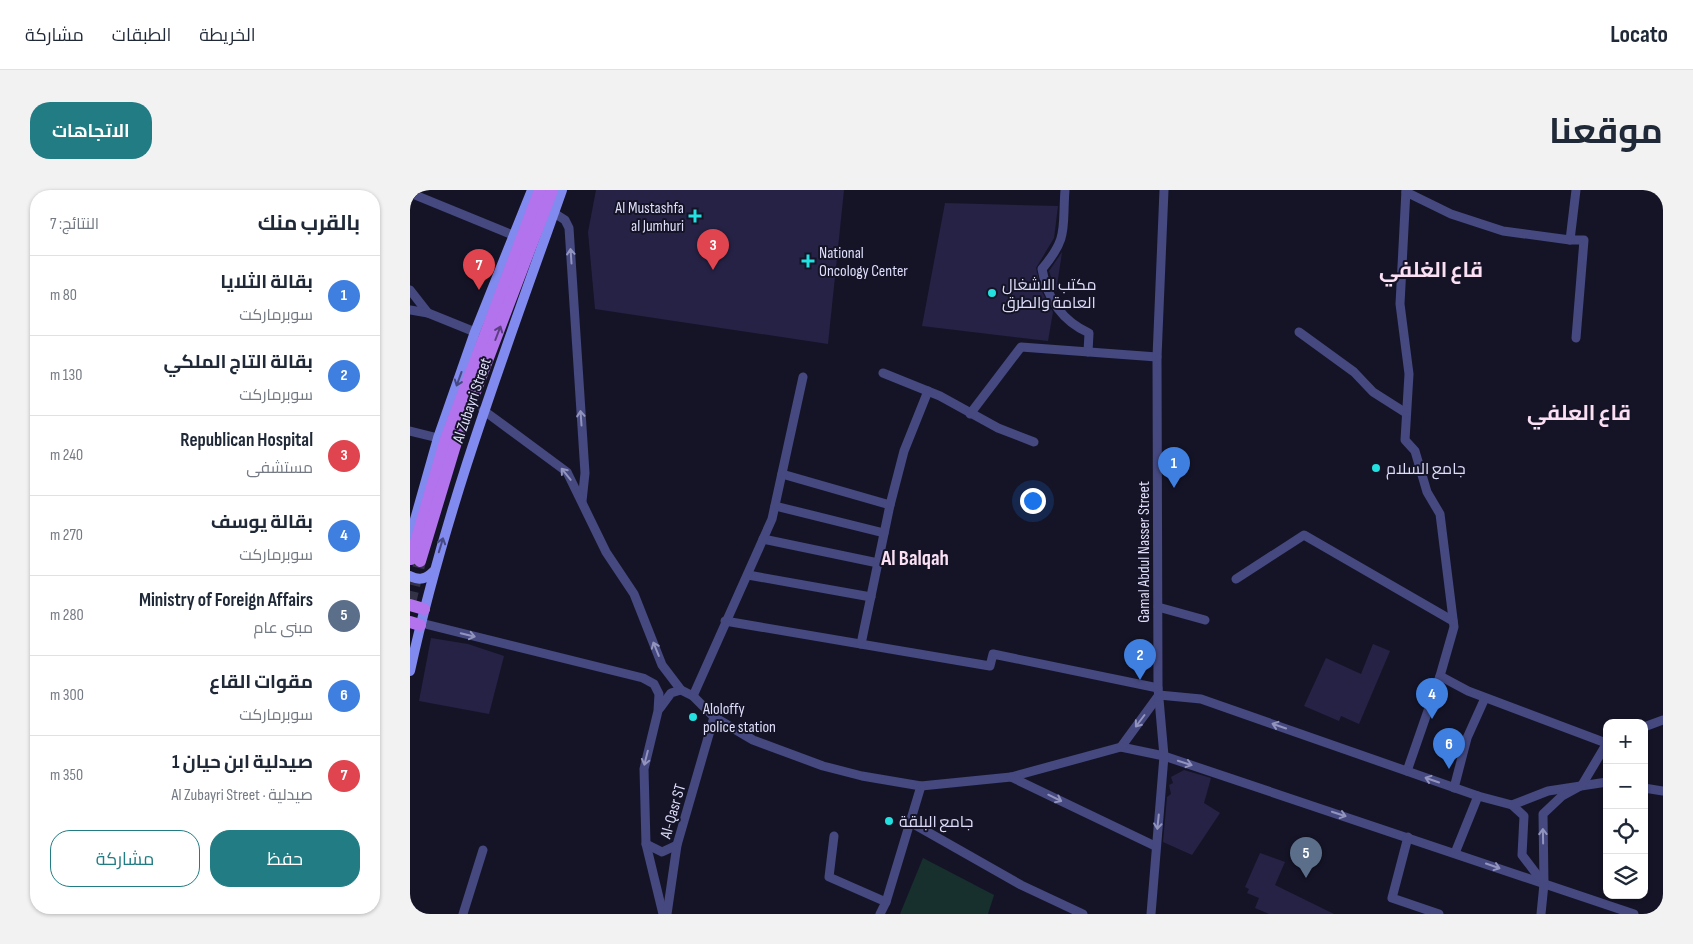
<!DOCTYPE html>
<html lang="ar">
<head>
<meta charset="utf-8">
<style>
  :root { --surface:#fff; --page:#f2f2f3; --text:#1f2937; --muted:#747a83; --line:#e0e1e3; --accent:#217c83 }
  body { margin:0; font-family:"Sofia Sans Condensed",Cairo,sans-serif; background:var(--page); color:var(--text); direction:rtl }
  .controls { position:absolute; right:15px; bottom:15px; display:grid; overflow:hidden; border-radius:10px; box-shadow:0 1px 4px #0004 }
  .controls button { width:45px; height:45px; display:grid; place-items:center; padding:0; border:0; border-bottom:1px solid var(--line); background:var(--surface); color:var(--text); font:25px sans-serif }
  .you { position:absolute; left:622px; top:310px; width:18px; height:18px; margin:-12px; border:4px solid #fff; border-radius:50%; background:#1a73e8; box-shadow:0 0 0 8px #1a73e833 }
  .badge { display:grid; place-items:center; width:32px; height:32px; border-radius:50%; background:var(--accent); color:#fff; font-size:16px; font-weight:700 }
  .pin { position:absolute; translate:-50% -41px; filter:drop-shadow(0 1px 2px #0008) }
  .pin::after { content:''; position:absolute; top:26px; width:18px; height:15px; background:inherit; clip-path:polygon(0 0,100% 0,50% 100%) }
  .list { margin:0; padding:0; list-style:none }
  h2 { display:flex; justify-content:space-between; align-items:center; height:65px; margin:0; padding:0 20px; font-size:21px }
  h2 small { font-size:16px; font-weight:400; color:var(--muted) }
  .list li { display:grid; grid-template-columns:32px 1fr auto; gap:15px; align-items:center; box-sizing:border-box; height:80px; padding:0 20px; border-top:1px solid var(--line) }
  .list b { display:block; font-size:19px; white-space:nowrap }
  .list p { margin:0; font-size:16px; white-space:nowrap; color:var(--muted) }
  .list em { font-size:16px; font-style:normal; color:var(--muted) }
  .actions { display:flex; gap:10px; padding:15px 20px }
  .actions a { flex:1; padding:11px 0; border:1px solid var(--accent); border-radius:20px; text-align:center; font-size:18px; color:var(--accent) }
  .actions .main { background:var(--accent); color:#fff }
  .icon { flex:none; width:28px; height:28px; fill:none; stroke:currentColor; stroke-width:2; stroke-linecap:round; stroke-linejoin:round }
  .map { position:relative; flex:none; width:1253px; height:724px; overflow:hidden; direction:ltr; border-radius:20px }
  header { display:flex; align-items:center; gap:30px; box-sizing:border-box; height:70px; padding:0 25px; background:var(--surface); border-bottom:1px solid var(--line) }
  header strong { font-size:24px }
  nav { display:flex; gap:28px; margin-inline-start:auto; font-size:18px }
  .intro { display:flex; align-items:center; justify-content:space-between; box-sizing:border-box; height:120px; padding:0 30px }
  h1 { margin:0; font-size:35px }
  .button { padding:12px 22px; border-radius:20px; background:var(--accent); color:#fff; font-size:18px; font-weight:700 }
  main { display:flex; gap:30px; padding:0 30px }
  aside { flex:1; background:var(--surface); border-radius:20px; box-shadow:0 1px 4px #0004 }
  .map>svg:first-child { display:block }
  .green { fill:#17302d }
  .building { fill:#252245 }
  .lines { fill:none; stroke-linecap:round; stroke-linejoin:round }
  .primary-tunnel { stroke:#333247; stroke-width:12; stroke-dasharray:12 6; stroke-linecap:butt }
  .minor { stroke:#454980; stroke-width:9 }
  .secondary { stroke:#818aee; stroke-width:10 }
  .primary { stroke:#b273ec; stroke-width:12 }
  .oneway { stroke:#9294be }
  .oneway2 { stroke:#5c3f80 }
  .oneway3 { stroke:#464981 }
  .poi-dot { fill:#23e1e0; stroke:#151427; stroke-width:2 }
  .labels { text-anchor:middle; stroke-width:4; stroke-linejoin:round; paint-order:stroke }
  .poi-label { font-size:16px; fill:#dedefb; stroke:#151427; text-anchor:start }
  .street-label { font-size:16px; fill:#dedefb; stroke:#151427 }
  .district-label { font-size:21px; font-weight:bold; fill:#fbe0f4; stroke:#151427 }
</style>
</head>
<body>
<header>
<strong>Locato</strong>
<nav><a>الخريطة</a><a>الطبقات</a><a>مشاركة</a></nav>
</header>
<div class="intro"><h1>موقعنا</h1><a class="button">الاتجاهات</a></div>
<main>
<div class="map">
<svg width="1253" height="724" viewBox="0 0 1253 724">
  <rect width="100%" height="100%" fill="#151427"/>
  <polygon class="green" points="513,668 584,705 578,724 490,724"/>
  <g class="building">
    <polygon points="186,0 434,0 418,154 185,119 178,42"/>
    <polygon points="535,13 648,16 644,48 626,78 632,102 643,122 638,151 512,136"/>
    <polygon points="652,62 651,69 646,102 639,81"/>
    <polygon points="21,448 58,454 94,466 79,524 9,511"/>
    <polygon points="963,454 980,461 949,534 931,526 929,531 894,516 916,468 951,484"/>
    <polygon points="774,580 801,588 794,613 810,623 782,665 753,652 757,607 761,604 759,595 763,593 761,587"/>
    <polygon points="850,663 875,672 865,695 924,724 859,724 845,718 849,708 837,703 839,699 835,697"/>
  </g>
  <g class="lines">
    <polyline class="primary-tunnel" points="0,413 10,371"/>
    <g class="minor">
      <path d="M655,0C652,39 659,47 632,79C637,108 652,131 679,143L678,162"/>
      <polyline points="996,0 990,114 999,184 995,250 1005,261 1017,302 1030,324 1044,437 1030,486 997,581"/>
      <polyline points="1166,0 1160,50 1174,50 1166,148"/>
      <polyline points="996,2 1041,24 1093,41 1160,50"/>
      <polyline points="0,3 105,46"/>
      <polyline points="144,23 155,30 159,38 175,283 172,311"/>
      <polyline points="0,100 18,123"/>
      <polyline points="0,120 18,123 65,142"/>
      <polyline points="889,142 944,182 963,202 996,223"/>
      <polyline points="473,183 530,206 588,238 624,252"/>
      <polyline points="73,220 157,282 196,362 224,404 252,475 271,500 283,506 304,527 343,550 413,576 452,586 511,596 601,587 711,557 754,566 1224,724"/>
      <polyline points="560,224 611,157 747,167"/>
      <polyline points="0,241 28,248"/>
      <polyline points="372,284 480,315"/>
      <polyline points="365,316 474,343"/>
      <polyline points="353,349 468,373"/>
      <polyline points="338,385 461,407"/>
      <polyline points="826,389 894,345 1043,431"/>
      <polyline points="748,417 795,430"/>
      <polyline points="315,431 580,476 583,464 748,498"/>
      <polyline points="11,433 233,488 244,494 249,504 248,521 234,579 236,654 253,724"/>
      <polyline points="451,454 480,315 494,261 518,201"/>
      <polyline points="1030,486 1058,501 1196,553"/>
      <polyline points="749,505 791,509 1068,606 1102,615 1114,626 1112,665 1134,694"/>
      <polyline points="283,506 362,329 393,187"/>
      <polyline points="250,518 261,503 271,500"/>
      <polyline points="1234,537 1253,530"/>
      <polyline points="711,557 749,505"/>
      <polyline points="601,587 745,656"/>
      <polyline points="1044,598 1057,548 1075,508"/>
      <polyline points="1234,598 1253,601"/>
      <polyline points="1102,615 1138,601 1197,592"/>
      <polyline points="500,632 611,695 673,724"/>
      <polyline points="424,646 419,687 476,712"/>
      <polyline points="998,647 982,708 1029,724"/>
      <polyline points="236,654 252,662 267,655"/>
      <polyline points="1045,663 1068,606"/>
      <polyline points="53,724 73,660"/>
      <polyline points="257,724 267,655 304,527"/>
      <polyline points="470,724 476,712 511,596"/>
      <polyline points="741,724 754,566 748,498 747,167 754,0"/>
      <polyline points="1131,724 1134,694 1133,624 1152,606 1172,595 1197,553"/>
    </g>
    <g class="secondary">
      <polyline points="0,347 28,248 65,142 122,0"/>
      <path d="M0,386C9,391 16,389 23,382"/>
      <path d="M0,481C36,316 96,159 152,0"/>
    </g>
    <g class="primary">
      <polyline points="1,369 36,249 130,0"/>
      <polyline points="10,371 46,252 142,0"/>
      <polyline points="0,415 14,419"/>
      <polyline points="0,432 10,435"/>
    </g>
  </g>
  <defs><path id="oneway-shaft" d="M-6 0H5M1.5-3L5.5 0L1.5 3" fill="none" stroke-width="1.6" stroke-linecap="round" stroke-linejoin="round" transform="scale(1.25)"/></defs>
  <g class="oneway">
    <use href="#oneway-shaft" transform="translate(161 66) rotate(-94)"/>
    <use href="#oneway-shaft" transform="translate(171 228) rotate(-94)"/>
    <use href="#oneway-shaft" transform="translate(156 284) rotate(-129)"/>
    <use href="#oneway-shaft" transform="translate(58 445) rotate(14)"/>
    <use href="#oneway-shaft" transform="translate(246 459) rotate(-112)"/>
    <use href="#oneway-shaft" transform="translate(730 531) rotate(127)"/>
    <use href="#oneway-shaft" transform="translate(869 536) rotate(-161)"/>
    <use href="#oneway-shaft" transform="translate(236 568) rotate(104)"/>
    <use href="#oneway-shaft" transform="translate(775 573) rotate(18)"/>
    <use href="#oneway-shaft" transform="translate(1022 590) rotate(-161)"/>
    <use href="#oneway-shaft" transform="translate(645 608) rotate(26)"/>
    <use href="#oneway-shaft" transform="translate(929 624) rotate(18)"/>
    <use href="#oneway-shaft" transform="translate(748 632) rotate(96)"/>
    <use href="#oneway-shaft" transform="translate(1133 646) rotate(-91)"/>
    <use href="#oneway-shaft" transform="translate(1083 676) rotate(19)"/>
  </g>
  <use class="oneway2" href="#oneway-shaft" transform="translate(88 143) rotate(-69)"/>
  <g class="oneway3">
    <use href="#oneway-shaft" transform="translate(49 189) rotate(110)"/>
    <use href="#oneway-shaft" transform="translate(31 355) rotate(-73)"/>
  </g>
  <g class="poi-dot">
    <path d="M282.5 18.5h5v5h5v5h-5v5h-5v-5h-5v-5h5z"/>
    <path d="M395.5 63.5h5v5h5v5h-5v5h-5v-5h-5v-5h5z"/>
    <circle cx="582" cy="103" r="5"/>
    <circle cx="966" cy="278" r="5"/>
    <circle cx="283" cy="527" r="5"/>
    <circle cx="479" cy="631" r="5"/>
  </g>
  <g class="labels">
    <g class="poi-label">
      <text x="274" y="23" text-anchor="end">Al Mustashfa<tspan x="274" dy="18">al Jumhuri</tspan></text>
      <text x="409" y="68">National<tspan x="409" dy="18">Oncology Center</tspan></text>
      <text x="592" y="100">مكتب الاشغال<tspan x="592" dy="18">العامة والطرق</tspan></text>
      <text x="976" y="284">جامع السلام</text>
      <text x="293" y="524">Aloloffy<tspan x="293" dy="18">police station</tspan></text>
      <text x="489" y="637">جامع البلقة</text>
    </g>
    <g class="street-label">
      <text transform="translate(61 210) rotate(-71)" y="6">Al Zubayri Street</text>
      <text transform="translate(733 362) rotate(-90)" y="6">Gamal Abdul Nasser Street</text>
      <text transform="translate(262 621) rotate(-74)" y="6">Al-Qasr ST</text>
    </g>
    <g class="district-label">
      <text x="1021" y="87">قاع الغلفي</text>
      <text x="1169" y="230">قاع العلفي</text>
      <text x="505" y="375">Al Balqah</text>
    </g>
  </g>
</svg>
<div class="controls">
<button>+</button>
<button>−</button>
<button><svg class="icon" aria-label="locate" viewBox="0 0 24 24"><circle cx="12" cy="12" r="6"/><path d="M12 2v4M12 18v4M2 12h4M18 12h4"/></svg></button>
<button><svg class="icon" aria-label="layers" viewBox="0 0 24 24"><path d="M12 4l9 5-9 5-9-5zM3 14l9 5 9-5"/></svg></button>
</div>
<div class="you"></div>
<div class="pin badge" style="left:764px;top:298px;background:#3f7fe0">1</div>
<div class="pin badge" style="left:730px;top:490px;background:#3f7fe0">2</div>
<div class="pin badge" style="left:303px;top:80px;background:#e0444e">3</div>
<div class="pin badge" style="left:1022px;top:529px;background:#3f7fe0">4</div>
<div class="pin badge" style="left:896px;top:688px;background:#5c6f8a">5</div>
<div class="pin badge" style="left:1039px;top:579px;background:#3f7fe0">6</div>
<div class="pin badge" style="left:69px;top:100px;background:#e0444e">7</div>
</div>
<aside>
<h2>بالقرب منك<small>النتائج: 7</small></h2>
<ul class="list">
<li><span class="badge" style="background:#3f7fe0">1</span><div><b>بقالة الثلايا</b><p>سوبرماركت</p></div><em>80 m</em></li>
<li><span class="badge" style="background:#3f7fe0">2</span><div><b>بقالة التاج الملكي</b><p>سوبرماركت</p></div><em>130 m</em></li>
<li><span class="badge" style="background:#e0444e">3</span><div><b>Republican Hospital</b><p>مستشفى</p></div><em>240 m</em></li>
<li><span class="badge" style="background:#3f7fe0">4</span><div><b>بقالة يوسف</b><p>سوبرماركت</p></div><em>270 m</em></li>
<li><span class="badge" style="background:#5c6f8a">5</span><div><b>Ministry of Foreign Affairs</b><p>مبنى عام</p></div><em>280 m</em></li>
<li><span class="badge" style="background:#3f7fe0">6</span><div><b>مقوات القاع</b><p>سوبرماركت</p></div><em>300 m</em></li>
<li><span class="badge" style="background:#e0444e">7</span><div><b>صيدلية ابن حيان 1</b><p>صيدلية · Al Zubayri Street</p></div><em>350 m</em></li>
</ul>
<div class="actions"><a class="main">حفظ</a><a>مشاركة</a></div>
</aside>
</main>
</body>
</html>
